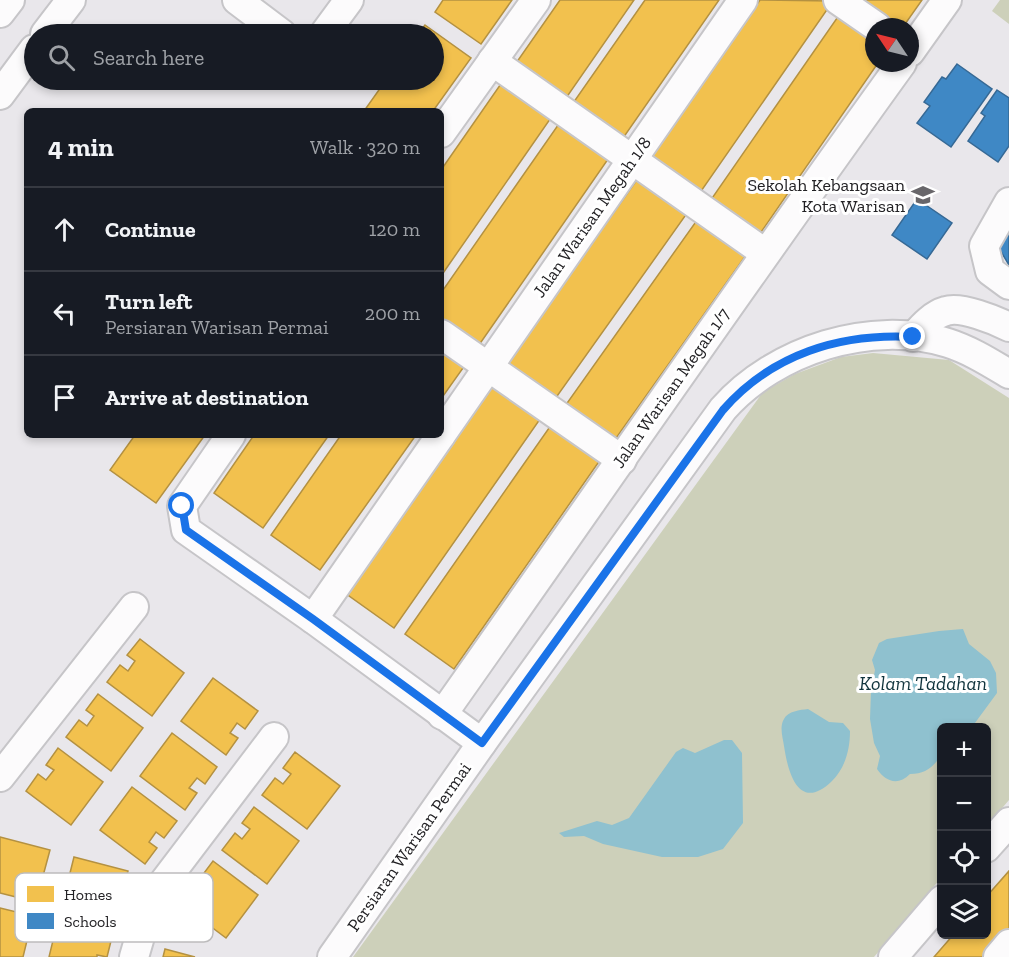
<!DOCTYPE html>
<html lang="en">
<head>
<meta charset="utf-8">
<style>
  :root { --surface:#171b24; --page:#242831; --text:#f1f3f6; --muted:#9ea1a6; --line:#363941 }
  body { margin:0; font-family:"Zilla Slab",serif; background:var(--page); color:var(--text) }
  .controls { position:absolute; right:18px; bottom:18px; display:grid; overflow:hidden; border-radius:9px; box-shadow:0 3px 9px #0003 }
  .controls button { width:54px; height:54px; display:grid; place-items:center; padding:0; border:0; border-bottom:2px solid var(--line); background:var(--surface); color:var(--text); font:30px sans-serif }
  .compass { position:absolute; left:865px; top:18px; width:54px; height:54px; border-radius:50%; background:var(--surface); box-shadow:0 3px 9px #0003; rotate:305deg }
  .stop { position:absolute; width:18px; height:18px; margin:-14px; border:4px solid #1a73e8; border-radius:50%; background:#fff }
  .stop.end { background:#1a73e8; border-color:#fff; box-shadow:0 2px 6px #0008 }
  .list { margin:0; padding:0; list-style:none }
  h2 { display:flex; justify-content:space-between; align-items:center; height:78px; margin:0; padding:0 24px; font-size:26px }
  h2 small { font-size:20px; font-weight:400; color:var(--muted) }
  .list li { display:grid; grid-template-columns:39px 1fr auto; gap:18px; align-items:center; box-sizing:border-box; height:84px; padding:0 24px; border-top:2px solid var(--line) }
  .list b { display:block; font-size:22px; white-space:nowrap }
  .list p { margin:0; font-size:20px; white-space:nowrap; color:var(--muted) }
  .list em { font-size:20px; font-style:normal; color:var(--muted) }
  .icon { flex:none; width:33px; height:33px; fill:none; stroke:currentColor; stroke-width:2; stroke-linecap:round; stroke-linejoin:round }
  .map { position:relative; flex:none; width:1009px; height:957px; overflow:hidden }
  .search { position:absolute; background:var(--surface); box-shadow:0 3px 9px #0003; left:24px; top:24px; width:420px; height:66px; display:flex; align-items:center; gap:15px; box-sizing:border-box; padding:0 21px; border-radius:33px; color:var(--muted); font-size:22px }
  .panel { position:absolute; background:var(--surface); box-shadow:0 3px 9px #0003; left:24px; top:108px; width:420px; height:330px; border-radius:9px }
  .map>svg:first-child { display:block }
  .green { fill:#cdd0ba }
  .water { fill:#8fc1cf }
  .homes { fill:#f2c14e; stroke:#b49141; stroke-width:1.5 }
  .schools { fill:#3f88c5; stroke:#366995; stroke-width:1.5 }
  .lines { fill:none; stroke-linecap:round; stroke-linejoin:round }
  .minor-casing { stroke:#c6c5c8; stroke-width:32 }
  .minor { stroke:#fcfbfc; stroke-width:28 }
  .route { stroke:#1a73e8; stroke-width:8 }
  .labels { text-anchor:middle; stroke-width:6; stroke-linejoin:round; paint-order:stroke }
  .poi-label { font-size:18px; fill:#222124; stroke:#fff; text-anchor:end }
  .street-label { font-size:18px; fill:#222124; stroke:#fff }
  .water-label { font-size:20px; font-style:italic; fill:#11343d; stroke:#fff }
  .key { fill:#fff; stroke:#bdbcbd; stroke-width:1.5 }
  .key-label { font-size:16px; fill:#222124 }
</style>
</head>
<body>
<div class="map">
<svg width="1009" height="957" viewBox="0 0 1009 957">
  <rect width="100%" height="100%" fill="#e9e7eb"/>
  <g class="green">
    <polygon points="1000,0 1009,0 1009,24 992,11"/>
    <polygon points="873,353 949,360 1009,398 1009,800 987,826 986,728 942,728 941,878 874,957 353,957 763,392 795,374 841,357"/>
  </g>
  <g class="water">
    <path d="M963,629L969,644L990,661L996,673L997,693L972,727L942,728L941,756C932,768 925,774 910,774C898,786 886,782 877,769L880,756L874,743L870,719L871,691L875,670L872,660L879,643L887,639L939,631Z"/>
    <path d="M808,709L829,722L843,723L850,731C850,750 845,768 832,781C799,813 788,773 784,746C783,738 779,727 784,719C788,711 800,710 808,709Z"/>
    <polygon points="724,740 732,740 742,753 743,823 723,849 698,857 662,857 603,844 584,836 564,837 559,833 597,821 612,825 629,818 676,752 683,748 695,753"/>
  </g>
  <g class="homes">
    <polygon points="443,0 512,0 481,44 435,12"/>
    <polygon points="560,0 634,0 564,101 514,66"/>
    <polygon points="645,0 719,0 621,141 571,106"/>
    <polygon points="760,0 833,1 697,197 647,162"/>
    <polygon points="861,0 922,0 903,27 899,27"/>
    <polygon points="844,8 874,29 874,63 878,63 757,238 708,204"/>
    <polygon points="425,25 471,58 433,111 364,111 386,80 434,80 434,34 418,34"/>
    <polygon points="505,78 555,112 441,276 441,170"/>
    <polygon points="563,118 613,152 479,345 441,319 441,293"/>
    <polygon points="641,174 690,209 555,399 506,364"/>
    <polygon points="700,216 749,251 614,441 565,406"/>
    <polygon points="441,342 468,361 441,399"/>
    <polygon points="496,378 545,412 394,628 345,593"/>
    <polygon points="556,418 605,453 454,669 405,634"/>
    <polygon points="135,435 205,435 156,503 110,470"/>
    <polygon points="254,435 329,435 263,528 214,493"/>
    <polygon points="341,435 416,435 320,570 271,535"/>
    <polygon points="140,639 184,673 152,716 107,682 120,665 128,671 135,661 127,655"/>
    <polygon points="213,678 258,711 245,729 237,723 230,733 238,738 226,755 181,721"/>
    <polygon points="98,694 143,728 111,771 66,737 79,720 87,726 94,716 86,710"/>
    <polygon points="172,733 217,767 205,784 197,778 189,788 197,793 185,810 140,776"/>
    <polygon points="58,748 103,782 71,825 26,791 38,774 46,780 54,770 46,765"/>
    <polygon points="295,752 340,786 307,829 262,795 275,778 283,784 291,774 283,768"/>
    <polygon points="132,787 177,821 164,838 156,832 149,842 157,848 145,864 100,830"/>
    <polygon points="254,807 299,841 267,884 222,850 235,833 242,839 250,829 242,823"/>
    <polygon points="0,837 50,850 36,902 0,893"/>
    <polygon points="74,857 128,871 123,891 114,889 110,901 120,903 115,923 61,909"/>
    <polygon points="213,861 258,895 226,938 181,904 194,887 202,893 209,883 201,877"/>
    <polygon points="1009,871 1009,935 990,957 934,957 954,934 986,934 986,897"/>
    <polygon points="0,908 33,916 23,957 0,957"/>
    <polygon points="57,924 112,937 107,957 97,955 97,957 49,957"/>
    <polygon points="165,949 195,957 163,957"/>
  </g>
  <g class="schools">
    <polygon points="957,64 992,89 951,147 917,123 930,106 924,102 942,77 946,79"/>
    <polygon points="997,90 1009,98 1009,146 998,162 968,141 985,116 981,113"/>
    <polygon points="917,199 952,223 927,259 892,235"/>
    <polygon points="1009,228 1009,265 997,245 1004,241 999,235"/>
  </g>
  <g class="lines">
    <g class="minor-casing">
      <g id="minor">
        <polyline points="237,0 282,34"/>
        <polyline points="838,0 877,27"/>
        <polyline points="0,13 10,0"/>
        <polyline points="45,34 71,0"/>
        <polyline points="324,34 349,0"/>
        <polyline points="910,52 947,0"/>
        <polyline points="492,61 765,253"/>
        <polyline points="0,95 34,49"/>
        <polyline points="441,133 536,0"/>
        <polyline points="1009,202 984,246 990,271 1009,285"/>
        <polyline points="441,334 622,460"/>
        <path d="M913,337C922,327 932,315 946,311C961,306 995,320 1009,327"/>
        <polyline points="231,435 182,506 186,530 313,619 482,743"/>
        <polyline points="441,435 743,0"/>
        <polyline points="313,619 441,435"/>
        <path d="M442,715C595,498 746,279 902,63"/>
        <polyline points="0,777 134,607"/>
        <polyline points="986,848 1009,822"/>
        <polyline points="134,957 151,899 274,737"/>
        <path d="M332,957L482,743L723,409C775,350 871,319 948,343C970,350 989,362 1009,374"/>
        <polyline points="893,957 942,900"/>
        <polyline points="998,957 1009,944"/>
      </g>
    </g>
    <use href="#minor" class="minor"/>
  </g>
  <g class="lines">
    <path class="route" d="M182,506L186,530L313,619L482,743L723,410C772,354 840,333 913,337"/>
  </g>
  <defs>
    <g id="school-bare" transform="scale(1.8)"><path d="M0-5L7-2L0 1L-7-2ZM-4 1L0 2.5L4 1V4Q0 6-4 4Z" fill="#68666a" stroke="#fff" stroke-width="2.5" paint-order="stroke"/></g>
  </defs>
  <g fill-rule="evenodd">
    <use href="#school-bare" x="923" y="195"/>
  </g>
  <g class="labels">
    <g class="poi-label">
      <text x="905" y="191">Sekolah Kebangsaan<tspan x="905" dy="21">Kota Warisan</tspan></text>
    </g>
    <g class="street-label">
      <text transform="translate(592 217) rotate(-55)" y="6">Jalan Warisan Megah 1/8</text>
      <text transform="translate(671 388) rotate(-55)" y="6">Jalan Warisan Megah 1/7</text>
      <text transform="translate(409 847) rotate(-55)" y="6">Persiaran Warisan Permai</text>
    </g>
    <g class="water-label">
      <text x="923" y="690">Kolam Tadahan</text>
    </g>
  </g>
  <rect x="15" y="873" width="198" height="69" rx="9" class="key"/>
  <rect x="27" y="886" width="27" height="16" fill="#f2c14e"/>
  <rect x="27" y="913" width="27" height="16" fill="#3f88c5"/>
  <g class="key-label">
    <text x="64" y="900">Homes</text>
    <text x="64" y="927">Schools</text>
  </g>
</svg>
<div class="controls">
<button>+</button>
<button>−</button>
<button><svg class="icon" aria-label="locate" viewBox="0 0 24 24"><circle cx="12" cy="12" r="6"/><path d="M12 2v4M12 18v4M2 12h4M18 12h4"/></svg></button>
<button><svg class="icon" aria-label="layers" viewBox="0 0 24 24"><path d="M12 4l9 5-9 5-9-5zM3 14l9 5 9-5"/></svg></button>
</div>
<svg class="compass" viewBox="-18 -18 36 36"><path d="M0-13l5 13h-10z" fill="#e53935"/><path d="M0 13l5-13h-10z" fill="#9ea1a6"/></svg>
<div class="stop" style="left:182px;top:506px"></div>
<div class="stop end" style="left:913px;top:337px"></div>
<div class="search"><svg class="icon" aria-label="search" viewBox="0 0 24 24"><circle cx="10" cy="10" r="6"/><path d="M15 15l6 6"/></svg>Search here</div>
<section class="panel">
<h2>4 min<small>Walk · 320 m</small></h2>
<ul class="list">
<li><svg class="icon" aria-label="ahead" viewBox="0 0 24 24"><path d="M12 20V5M6 11l6-6 6 6"/></svg><div><b>Continue</b></div><em>120 m</em></li>
<li><svg class="icon" aria-label="left" viewBox="0 0 24 24"><path d="M17 20v-9H6M10 6l-5 5 5 5"/></svg><div><b>Turn left</b><p>Persiaran Warisan Permai</p></div><em>200 m</em></li>
<li><svg class="icon" aria-label="arrive" viewBox="0 0 24 24"><path d="M6 21V4h12l-3 4 3 4H6"/></svg><div><b>Arrive at destination</b></div></li>
</ul>
</section>
</div>
</body>
</html>
